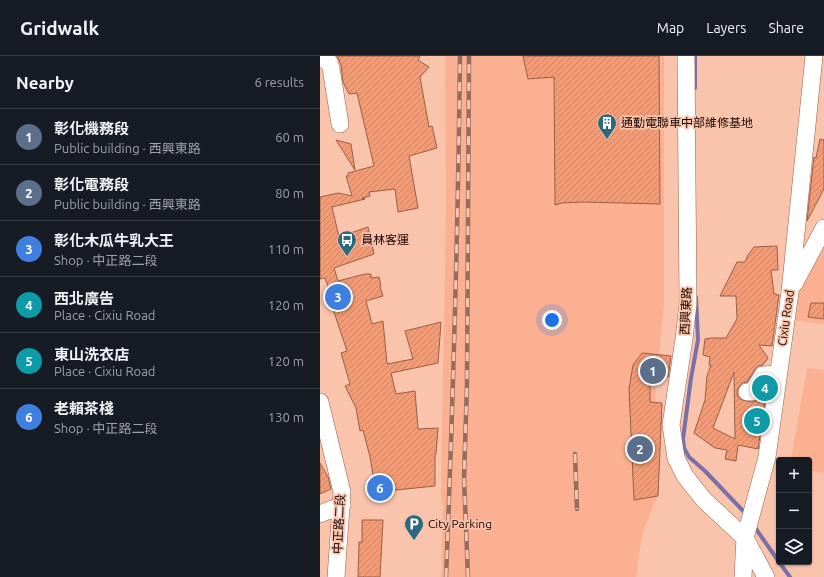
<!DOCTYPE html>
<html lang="en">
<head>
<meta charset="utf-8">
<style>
  :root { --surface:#171b24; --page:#20242c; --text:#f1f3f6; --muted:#9ea1a6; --line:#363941; --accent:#97b5c0 }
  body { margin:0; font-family:Ubuntu,"Noto Sans TC",sans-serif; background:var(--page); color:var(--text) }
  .controls { position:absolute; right:12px; bottom:12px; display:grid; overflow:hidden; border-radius:4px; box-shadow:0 1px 3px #0004 }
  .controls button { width:36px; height:36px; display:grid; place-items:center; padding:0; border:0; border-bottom:1px solid var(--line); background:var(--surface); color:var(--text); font:20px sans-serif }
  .you { position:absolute; left:232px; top:264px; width:14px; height:14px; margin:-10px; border:3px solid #fff; border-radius:50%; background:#1a73e8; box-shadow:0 0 0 6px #1a73e833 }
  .badge { display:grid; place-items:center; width:26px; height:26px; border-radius:50%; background:var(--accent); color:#fff; font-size:13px; font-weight:700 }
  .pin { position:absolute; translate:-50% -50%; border:2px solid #fff; box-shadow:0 1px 4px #0006 }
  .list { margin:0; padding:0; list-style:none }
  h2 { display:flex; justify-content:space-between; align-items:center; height:52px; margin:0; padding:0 16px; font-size:17px }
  h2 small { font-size:13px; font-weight:400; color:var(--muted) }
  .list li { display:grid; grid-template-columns:26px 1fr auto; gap:12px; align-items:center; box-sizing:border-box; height:56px; padding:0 16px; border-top:1px solid var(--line) }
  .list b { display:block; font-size:15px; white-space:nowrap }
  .list p { margin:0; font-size:13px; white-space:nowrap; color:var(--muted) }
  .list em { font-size:13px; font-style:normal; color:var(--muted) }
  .icon { flex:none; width:22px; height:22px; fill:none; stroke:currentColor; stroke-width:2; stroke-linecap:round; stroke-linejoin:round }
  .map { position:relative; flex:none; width:504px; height:521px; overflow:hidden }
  header { display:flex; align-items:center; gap:24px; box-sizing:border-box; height:56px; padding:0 20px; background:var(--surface); border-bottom:1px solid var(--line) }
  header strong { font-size:19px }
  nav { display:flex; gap:22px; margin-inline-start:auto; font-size:14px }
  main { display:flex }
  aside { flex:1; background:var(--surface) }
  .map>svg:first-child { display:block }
  .built { fill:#fab091 }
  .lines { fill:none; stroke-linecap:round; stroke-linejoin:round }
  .stream { stroke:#7870a7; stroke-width:4 }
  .building { fill:url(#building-hatch); stroke:#9a5f45; fill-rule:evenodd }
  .minor-casing { stroke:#9b5f46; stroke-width:18 }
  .minor { stroke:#fff; stroke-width:17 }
  .rail-casing { stroke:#946d5f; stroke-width:4.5 }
  .rail { stroke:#f9c3ac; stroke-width:3; stroke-dasharray:9; stroke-linecap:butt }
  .labels { text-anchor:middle; stroke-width:3.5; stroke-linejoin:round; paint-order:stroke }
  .poi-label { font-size:12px; fill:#1b0601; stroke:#f9c3ac; text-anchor:start }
  .street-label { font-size:12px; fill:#1b0601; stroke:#f9c3ac }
</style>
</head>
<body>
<header>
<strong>Gridwalk</strong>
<nav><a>Map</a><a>Layers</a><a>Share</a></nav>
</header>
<main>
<aside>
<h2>Nearby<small>6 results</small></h2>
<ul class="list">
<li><span class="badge" style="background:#5c6f8a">1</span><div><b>彰化機務段</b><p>Public building · 西興東路</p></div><em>60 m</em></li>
<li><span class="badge" style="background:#5c6f8a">2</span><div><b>彰化電務段</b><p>Public building · 西興東路</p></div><em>80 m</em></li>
<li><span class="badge" style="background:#3f7fe0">3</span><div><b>彰化木瓜牛乳大王</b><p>Shop · 中正路二段</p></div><em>110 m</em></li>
<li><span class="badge" style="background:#0f9aa8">4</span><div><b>西北廣告</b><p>Place · Cixiu Road</p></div><em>120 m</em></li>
<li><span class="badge" style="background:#0f9aa8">5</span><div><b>東山洗衣店</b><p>Place · Cixiu Road</p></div><em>120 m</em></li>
<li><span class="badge" style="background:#3f7fe0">6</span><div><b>老賴茶棧</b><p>Shop · 中正路二段</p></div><em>130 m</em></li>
</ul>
</aside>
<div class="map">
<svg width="504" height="521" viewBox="0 0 504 521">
  <defs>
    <pattern id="building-hatch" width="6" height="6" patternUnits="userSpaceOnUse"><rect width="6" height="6" fill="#f19c77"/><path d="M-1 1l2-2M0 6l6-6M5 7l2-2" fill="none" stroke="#ce8565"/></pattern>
  </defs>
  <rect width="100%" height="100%" fill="#f9c3ac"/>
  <g class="built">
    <polygon points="125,0 344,0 344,247 334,354 337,440 322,479 316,521 121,521 123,448 121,439 126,149"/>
    <polygon points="504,174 504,268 467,264 475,231"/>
    <polygon points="487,312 504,314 504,417 489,414 489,404 471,404"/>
  </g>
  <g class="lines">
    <g class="stream">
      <polyline points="375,32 375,0"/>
      <polyline points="376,241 378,284 371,322 363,383 364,392 369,401 385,415 427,459"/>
      <polyline points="434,470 459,506"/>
      <polyline points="459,506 470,521"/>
    </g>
  </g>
  <g class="building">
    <polygon points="17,0 100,0 98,4 109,11 100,21 109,71 112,70 117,92 89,100 98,152 78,156 75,133 49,136 50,140 42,142 45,143 12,151 19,181 48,171 54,198 14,212 18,225 45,218 51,218 51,222 59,221 61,230 60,231 63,240 46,245 52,268 63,265 67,308 93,303 85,275 121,266 118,307 71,317 76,338 95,335 98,373 118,372 116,398 115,398 115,430 56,436 50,401 43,374 40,375 36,352 25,330 30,328 21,297 27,295 14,256 11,238 5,222 0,223 0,141 18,137 32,140 26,120 28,120 28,117 54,110 37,37 29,38 23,26 21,9"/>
    <polygon points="203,0 339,0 340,148 263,146 242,147 235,149 234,21 208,23"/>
    <polygon points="500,83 504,84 504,133 487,165 494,101 496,102"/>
    <polygon points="16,84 31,88 35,114"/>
    <path d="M457,190L458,214H451L454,238L459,239L452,290L439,289L448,302L443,309L438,310L435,313L427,326L422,327L419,331L417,336L418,341L422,344L432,346L436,345L440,342L447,332L438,393L418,389L416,405L405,403L407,394L395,392L374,377L385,344L387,320L391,309H389L390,301L383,299L385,283L391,282H406L417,263L416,240H400L417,206H425L428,199L434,191ZM414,316L415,383L393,372Z"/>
    <polygon points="491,247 504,247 504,263 488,261"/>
    <polygon points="322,297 351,300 348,321 330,321 330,346 342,347 338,440 314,444 309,333 313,309"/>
    <polygon points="0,407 8,421 11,433 0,438"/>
    <polygon points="42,464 63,464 60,521 38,521 39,486 42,486"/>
  </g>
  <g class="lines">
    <g class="minor-casing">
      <g id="minor">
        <polyline points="366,0 368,248 364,283 351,369 356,402 365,420 384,444 425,482 446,521"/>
        <polyline points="0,2 9,6 11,12 20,68"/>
        <polyline points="474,228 504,172"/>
        <polyline points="427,336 432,336 443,319 458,318"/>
        <polyline points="0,346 22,436 16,521"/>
        <polyline points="0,458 22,449"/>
        <polyline points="423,521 425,482 447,401 470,236 494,0"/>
      </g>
    </g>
    <use href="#minor" class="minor"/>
    <g class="rail-casing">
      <g id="rail">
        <polyline points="255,398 257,453"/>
        <path d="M126,521C133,347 138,174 140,0"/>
        <polyline points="148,521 144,422 147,328 149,0"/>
      </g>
    </g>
    <use href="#rail" class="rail"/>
  </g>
  <defs>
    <g id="building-pin" transform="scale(1)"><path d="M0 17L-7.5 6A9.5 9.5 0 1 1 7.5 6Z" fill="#2a697e" stroke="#f9c3ac"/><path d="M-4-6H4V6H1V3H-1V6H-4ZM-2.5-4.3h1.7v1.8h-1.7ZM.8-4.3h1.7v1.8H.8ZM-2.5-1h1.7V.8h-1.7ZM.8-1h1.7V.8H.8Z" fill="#fff"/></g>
    <g id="bus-pin" transform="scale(1)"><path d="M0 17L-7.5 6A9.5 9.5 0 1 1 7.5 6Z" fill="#2a697e" stroke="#f9c3ac"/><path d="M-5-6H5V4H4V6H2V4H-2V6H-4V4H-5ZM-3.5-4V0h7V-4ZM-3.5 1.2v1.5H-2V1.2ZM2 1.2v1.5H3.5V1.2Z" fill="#fff"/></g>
    <g id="parking-pin" transform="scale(1)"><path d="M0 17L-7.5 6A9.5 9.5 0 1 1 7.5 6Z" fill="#2a697e" stroke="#f9c3ac"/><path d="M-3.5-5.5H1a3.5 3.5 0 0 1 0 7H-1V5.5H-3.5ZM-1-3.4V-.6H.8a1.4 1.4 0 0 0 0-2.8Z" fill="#fff"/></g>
  </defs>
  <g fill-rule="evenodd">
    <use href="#building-pin" x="287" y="67"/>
    <use href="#bus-pin" x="27" y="184"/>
    <use href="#parking-pin" x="94" y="468"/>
  </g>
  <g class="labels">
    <g class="poi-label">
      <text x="301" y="71">通勤電聯車中部維修基地</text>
      <text x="41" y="188">員林客運</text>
      <text x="108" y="472">City Parking</text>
    </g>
    <g class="street-label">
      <text transform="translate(366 255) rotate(-87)" y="4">西興東路</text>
      <text transform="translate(466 262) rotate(-82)" y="4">Cixiu Road</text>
      <text transform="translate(19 468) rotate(-87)" y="4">中正路二段</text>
    </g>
  </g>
</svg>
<div class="controls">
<button>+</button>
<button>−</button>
<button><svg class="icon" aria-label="layers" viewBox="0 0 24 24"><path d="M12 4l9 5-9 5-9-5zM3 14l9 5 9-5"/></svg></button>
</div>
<div class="you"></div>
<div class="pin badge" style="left:333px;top:315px;background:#5c6f8a">1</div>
<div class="pin badge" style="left:320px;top:393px;background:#5c6f8a">2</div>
<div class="pin badge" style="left:18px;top:241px;background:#3f7fe0">3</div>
<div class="pin badge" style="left:445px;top:332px;background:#0f9aa8">4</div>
<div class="pin badge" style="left:437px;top:365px;background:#0f9aa8">5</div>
<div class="pin badge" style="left:60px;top:432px;background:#3f7fe0">6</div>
</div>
</main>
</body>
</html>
